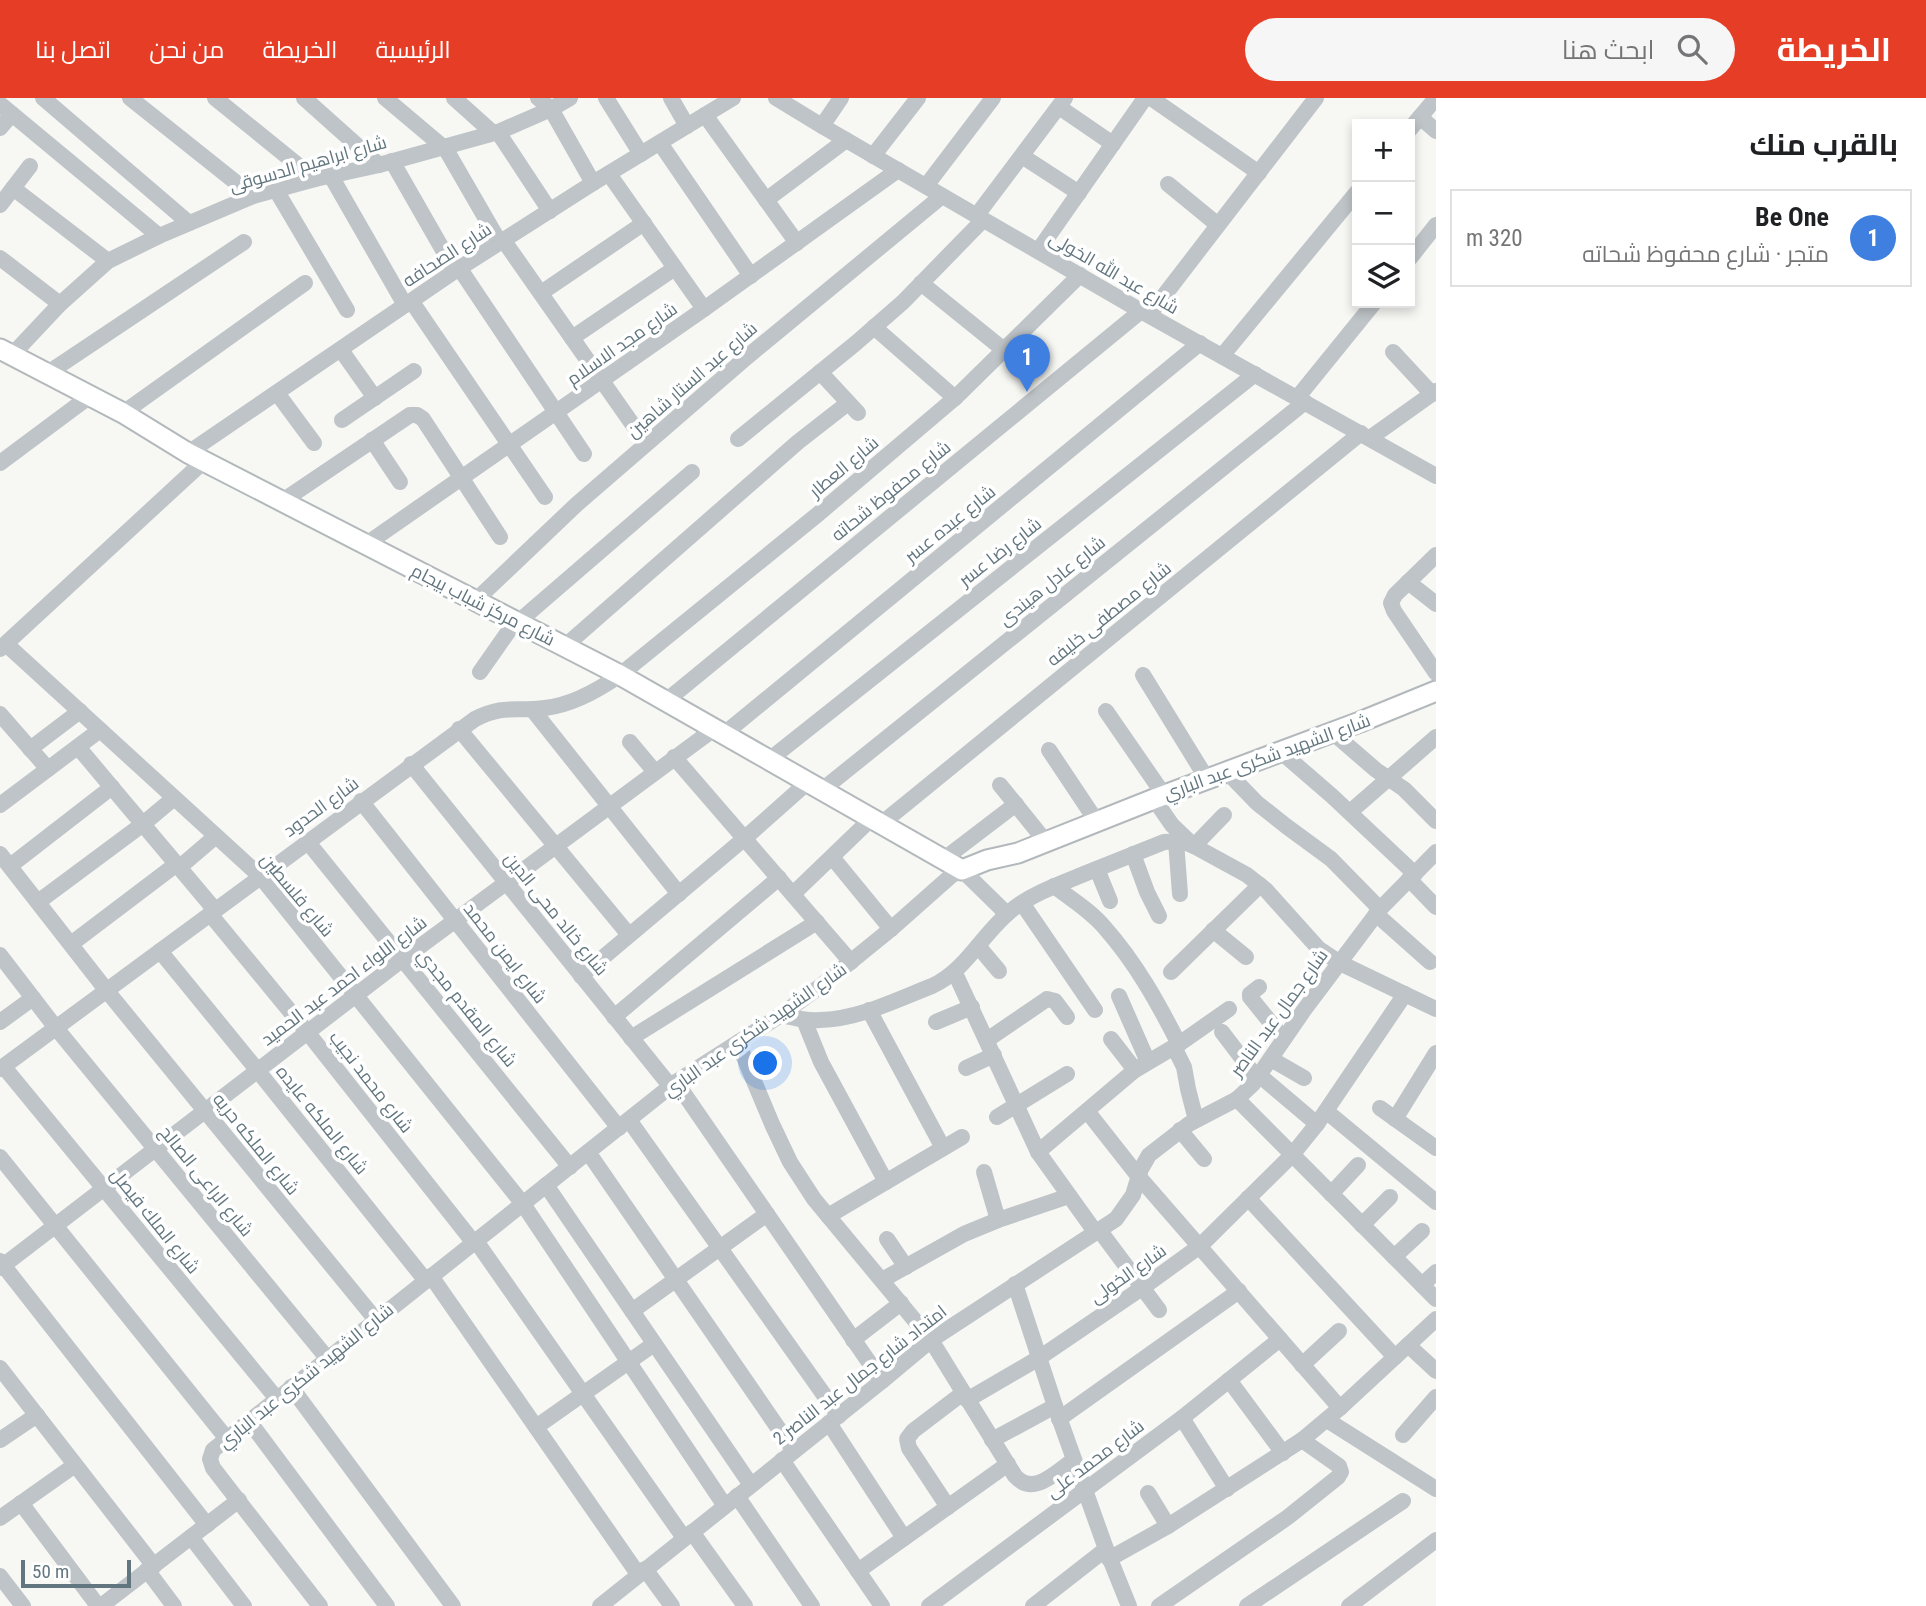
<!DOCTYPE html>
<html lang="ar">
<head>
<meta charset="utf-8">
<style>
  :root { --surface:#fff; --page:#f6f6f6; --text:#202124; --muted:#757577; --line:#e0e0e0; --accent:#e53d26 }
  body { margin:0; font-family:"Roboto Condensed",Cairo,sans-serif; background:var(--page); color:var(--text); direction:rtl }
  .controls { position:absolute; right:21px; top:21px; display:grid; overflow:hidden; border-radius:0px; box-shadow:0 4px 10px #0003 }
  .controls button { width:63px; height:63px; display:grid; place-items:center; padding:0; border:0; border-bottom:2px solid var(--line); background:var(--surface); color:var(--text); font:35px sans-serif }
  .scale { position:absolute; left:21px; bottom:18px; width:110px; box-sizing:border-box; padding-left:7px; border:4px solid #62767f; border-top:0; font-size:19px; line-height:24px; white-space:nowrap; color:#62767f; -webkit-text-stroke:5px #fff; paint-order:stroke }
  .you { position:absolute; left:766px; top:966px; width:24px; height:24px; margin:-18px; border:5px solid #fff; border-radius:50%; background:#1a73e8; box-shadow:0 0 0 10px #1a73e833 }
  .badge { display:grid; place-items:center; width:46px; height:46px; border-radius:50%; background:var(--accent); color:#fff; font-size:23px; font-weight:700 }
  .pin { position:absolute; translate:-50% -58px; filter:drop-shadow(0 2px 4px #0008) }
  .pin::after { content:''; position:absolute; top:37px; width:24px; height:21px; background:inherit; clip-path:polygon(0 0,100% 0,50% 100%) }
  .list { margin:0; padding:0; list-style:none }
  h2 { display:flex; justify-content:space-between; align-items:center; height:91px; margin:0; padding:0 28px; font-size:30px }
  h2 small { font-size:23px; font-weight:400; color:var(--muted) }
  .list li { display:grid; grid-template-columns:46px 1fr auto; gap:21px; align-items:center; box-sizing:border-box; height:98px; margin:0 14px 14px; padding:0 14px; border:2px solid var(--line); border-radius:0px }
  .list b { display:block; font-size:26px; white-space:nowrap }
  .list p { margin:0; font-size:23px; white-space:nowrap; color:var(--muted) }
  .list em { font-size:23px; font-style:normal; color:var(--muted) }
  .icon { flex:none; width:38px; height:38px; fill:none; stroke:currentColor; stroke-width:2; stroke-linecap:round; stroke-linejoin:round }
  .map { position:relative; flex:none; width:1436px; height:1508px; overflow:hidden; direction:ltr }
  header { display:flex; align-items:center; gap:42px; box-sizing:border-box; height:98px; padding:0 35px; background:var(--accent); color:#fff }
  header strong { font-size:33px }
  nav { display:flex; gap:38px; margin-inline-start:auto; font-size:24px }
  .search { width:490px; height:63px; background:var(--page); display:flex; align-items:center; gap:18px; box-sizing:border-box; padding:0 24px; border-radius:38px; color:var(--muted); font-size:26px }
  main { display:flex }
  aside { flex:1; background:var(--surface) }
  .map>svg:first-child { display:block }
  .lines { fill:none; stroke-linecap:round; stroke-linejoin:round }
  .major-casing { stroke:#b2b8bb; stroke-width:23 }
  .minor { stroke:#bec4c7; stroke-width:16 }
  .major { stroke:#fff; stroke-width:19 }
  .labels { text-anchor:middle; stroke-width:7; stroke-linejoin:round; paint-order:stroke }
  .street-label { font-size:18px; fill:#62767f; stroke:#fff }
</style>
</head>
<body>
<header>
<strong>الخريطة</strong>
<div class="search"><svg class="icon" aria-label="search" viewBox="0 0 24 24"><circle cx="10" cy="10" r="6"/><path d="M15 15l6 6"/></svg>ابحث هنا</div>
<nav><a>الرئيسية</a><a>الخريطة</a><a>من نحن</a><a>اتصل بنا</a></nav>
</header>
<main>
<aside>
<h2>بالقرب منك<small></small></h2>
<ul class="list">
<li><span class="badge" style="background:#3f7fe0">1</span><div><b>Be One</b><p>متجر · شارع محفوظ شحاته</p></div><em>320 m</em></li>
</ul>
</aside>
<div class="map">
<svg width="1436" height="1508" viewBox="0 0 1436 1508">
  <rect width="100%" height="100%" fill="#f7f7f4"/>
  <g class="lines">
    <g class="major-casing">
      <polyline id="major" points="0,251 123,315 188,355 620,577 962,772 987,762 1018,755 1154,701 1360,624 1436,593"/>
    </g>
    <g class="minor">
      <polyline points="43,0 189,125"/>
      <polyline points="130,0 253,98"/>
      <polyline points="215,0 315,81"/>
      <polyline points="304,0 379,67"/>
      <polyline points="385,0 442,48"/>
      <polyline points="454,0 493,35"/>
      <polyline points="538,0 551,11 593,85"/>
      <polyline points="606,0 641,56"/>
      <polyline points="671,0 687,28"/>
      <polyline points="776,0 822,28 1141,213 1436,378"/>
      <polyline points="1151,0 1259,75"/>
      <polyline points="0,6 159,138"/>
      <polyline points="1059,9 1113,46"/>
      <polyline points="705,17 797,145"/>
      <polyline points="1420,19 1436,33"/>
      <polyline points="822,28 841,0"/>
      <polyline points="0,30 12,16"/>
      <polyline points="1410,31 1436,0"/>
      <polyline points="498,34 550,113"/>
      <polyline points="660,45 751,178"/>
      <polyline points="444,48 500,145"/>
      <polyline points="873,58 918,0"/>
      <polyline points="1022,58 1079,95"/>
      <polyline points="392,63 455,173"/>
      <polyline points="609,76 704,211"/>
      <polyline points="331,78 405,207"/>
      <polyline points="1168,86 1218,127"/>
      <polyline points="926,88 993,0"/>
      <polyline points="13,90 108,163"/>
      <polyline points="276,92 347,212"/>
      <polyline points="766,102 846,42"/>
      <polyline points="0,107 30,68"/>
      <polyline points="977,117 1065,0"/>
      <polyline points="504,143 633,327"/>
      <polyline points="1038,153 1145,0"/>
      <polyline points="0,160 60,206"/>
      <polyline points="1410,160 1436,127"/>
      <polyline points="460,171 584,356"/>
      <polyline points="921,185 1004,252"/>
      <polyline points="541,195 644,125"/>
      <polyline points="412,204 545,399"/>
      <polyline points="1149,217 1316,0"/>
      <polyline points="874,229 955,300"/>
      <polyline points="572,240 675,170"/>
      <polyline points="341,252 375,300"/>
      <polyline points="1393,254 1432,296"/>
      <polyline points="12,257 60,206 108,163 159,138 253,98 315,81 379,67 498,34 551,11 570,0"/>
      <polyline points="1222,258 1357,94"/>
      <polyline points="820,274 858,315"/>
      <polyline points="48,275 244,144"/>
      <polyline points="277,295 314,345"/>
      <polyline points="1297,300 1374,205"/>
      <polyline points="123,315 305,185"/>
      <polyline points="342,322 414,273"/>
      <polyline points="1370,340 1436,293"/>
      <polyline points="738,341 856,245 903,204 983,122"/>
      <polyline points="372,342 400,384"/>
      <polyline points="188,355 455,173 593,85 733,0"/>
      <polyline points="0,365 90,298"/>
      <polyline points="281,404 410,317 417,317 423,321 500,439"/>
      <polyline points="365,447 704,211 898,72"/>
      <polyline points="1436,457 1395,497 1391,505 1394,513 1436,575"/>
      <polyline points="1408,484 1436,506"/>
      <polyline points="475,503 577,406 747,259 942,98"/>
      <polyline points="517,525 692,374"/>
      <polyline points="6,546 260,778 523,1106 725,1408"/>
      <polyline points="564,549 798,344 848,305"/>
      <polyline points="0,551 204,363"/>
      <polyline points="480,574 515,524"/>
      <polyline points="1143,577 1207,681"/>
      <polyline points="666,603 1141,213"/>
      <polyline points="532,611 679,796"/>
      <polyline points="1106,613 1164,697"/>
      <polyline points="0,616 48,671"/>
      <polyline points="459,631 629,837"/>
      <polyline points="1332,634 1376,672 1404,691 1436,723"/>
      <polyline points="724,636 1200,245"/>
      <polyline points="630,644 655,674"/>
      <polyline points="78,649 215,812"/>
      <polyline points="30,651 80,613"/>
      <polyline points="1049,652 1097,724"/>
      <polyline points="1280,653 1332,698 1415,776"/>
      <polyline points="674,659 851,864"/>
      <polyline points="769,662 1255,276"/>
      <polyline points="411,666 671,989"/>
      <polyline points="1226,673 1257,705 1286,728 1331,761 1380,811"/>
      <polyline points="1000,687 1046,744"/>
      <polyline points="822,692 1305,304"/>
      <polyline points="1154,701 1172,727 1194,748 1247,777 1266,792 1319,851 1340,865 1436,911"/>
      <polyline points="361,703 619,1030"/>
      <polyline points="0,707 100,632"/>
      <polyline points="1350,714 1436,639"/>
      <polyline points="881,726 1361,335"/>
      <polyline points="307,743 570,1069"/>
      <polyline points="1176,743 1180,796"/>
      <polyline points="0,756 107,893 376,1222"/>
      <polyline points="1133,756 1147,794 1159,818"/>
      <polyline points="832,759 891,831"/>
      <polyline points="944,761 1016,706"/>
      <polyline points="10,768 112,689"/>
      <polyline points="1097,771 1110,803"/>
      <polyline points="1409,781 1436,809"/>
      <path d="M1054,788C1071,801 1091,813 1105,830C1136,865 1158,905 1179,946"/>
      <polyline points="793,796 872,720"/>
      <polyline points="38,804 143,726 174,700"/>
      <polyline points="1022,805 1095,912"/>
      <polyline points="210,816 308,935 474,1145"/>
      <polyline points="1376,816 1430,864"/>
      <polyline points="1213,832 1246,859"/>
      <polyline points="71,846 174,768 181,768 216,738"/>
      <polyline points="978,848 999,873"/>
      <polyline points="160,853 258,973 426,1183"/>
      <polyline points="0,857 56,930 327,1260"/>
      <polyline points="1171,874 1260,787"/>
      <polyline points="955,875 1038,1054 1096,1135"/>
      <polyline points="581,878 745,740 808,684"/>
      <polyline points="1259,889 1250,896 1250,899 1284,941"/>
      <polyline points="1119,898 1148,964"/>
      <polyline points="869,912 943,1050"/>
      <path d="M781,917C794,920 807,923 820,922C859,921 896,902 932,888C967,872 983,834 1013,811C1034,795 1060,786 1084,776C1111,765 1137,755 1164,744L1182,743L1194,748L1224,717"/>
      <polyline points="614,919 779,780"/>
      <polyline points="804,922 821,964 886,1084"/>
      <polyline points="0,924 33,900"/>
      <polyline points="936,924 972,909"/>
      <polyline points="1222,934 1257,980"/>
      <polyline points="631,940 817,824"/>
      <polyline points="1111,941 1135,972"/>
      <polyline points="987,942 1047,901 1055,903 1067,919"/>
      <path d="M738,945L772,1026L790,1064L814,1101L931,1242L1015,1378C1034,1399 1055,1374 1074,1362"/>
      <polyline points="1174,949 1184,969 1188,991 1196,1022"/>
      <polyline points="1271,961 1304,980"/>
      <polyline points="4,969 277,1301"/>
      <polyline points="966,970 994,957"/>
      <path d="M0,971L475,621C505,606 515,614 545,610C572,607 597,593 620,577L817,417L955,300L1080,177"/>
      <polyline points="1259,977 1317,1026"/>
      <polyline points="676,984 882,1283"/>
      <polyline points="1237,1001 1436,1201"/>
      <polyline points="1380,1010 1436,1050"/>
      <polyline points="1087,1013 1139,1079 1340,1310"/>
      <polyline points="1326,1013 1436,1104"/>
      <polyline points="997,1019 1067,976"/>
      <polyline points="1395,1021 1436,955"/>
      <polyline points="629,1022 839,1318"/>
      <polyline points="1180,1032 1204,1061"/>
      <polyline points="588,1054 794,1353"/>
      <polyline points="1038,1054 1135,972 1179,946 1229,911"/>
      <polyline points="0,1059 227,1341"/>
      <polyline points="984,1074 998,1122"/>
      <polyline points="546,1087 751,1387"/>
      <polyline points="1331,1096 1358,1067"/>
      <polyline points="1248,1100 1395,1259"/>
      <polyline points="828,1118 962,1039"/>
      <polyline points="1362,1127 1390,1099"/>
      <polyline points="1100,1133 1159,1212"/>
      <polyline points="887,1141 906,1169"/>
      <polyline points="476,1143 684,1440"/>
      <polyline points="1394,1159 1422,1133"/>
      <polyline points="0,1163 207,1427"/>
      <polyline points="0,1170 403,861 714,631"/>
      <polyline points="431,1178 638,1476"/>
      <polyline points="882,1182 964,1136 998,1122 1069,1098"/>
      <polyline points="1015,1186 1055,1308 1106,1451 1129,1508"/>
      <polyline points="1422,1187 1436,1174"/>
      <polyline points="632,1213 767,1116"/>
      <polyline points="853,1242 901,1205"/>
      <polyline points="1408,1247 1436,1273"/>
      <polyline points="1302,1267 1339,1233"/>
      <polyline points="0,1270 154,1468"/>
      <polyline points="1229,1282 1283,1355"/>
      <polyline points="291,1289 453,1508"/>
      <polyline points="967,1302 1039,1260 1142,1190 1200,1148 1292,1057 1317,1026 1405,896"/>
      <polyline points="1182,1320 1227,1391"/>
      <polyline points="1059,1321 1239,1193"/>
      <polyline points="1327,1322 1436,1391"/>
      <polyline points="249,1323 387,1508"/>
      <polyline points="829,1325 904,1440"/>
      <polyline points="536,1329 654,1246"/>
      <polyline points="1403,1337 1436,1299"/>
      <polyline points="0,1342 37,1317"/>
      <polyline points="992,1342 1055,1308"/>
      <polyline points="782,1362 882,1508"/>
      <polyline points="1148,1395 1168,1428"/>
      <polyline points="737,1398 812,1508"/>
      <polyline points="21,1405 98,1508"/>
      <polyline points="948,1409 909,1350 907,1341 913,1333 963,1295"/>
      <polyline points="0,1420 75,1367"/>
      <polyline points="692,1434 745,1508"/>
      <polyline points="191,1439 244,1508"/>
      <polyline points="1109,1461 1168,1428 1302,1342 1340,1310 1436,1221"/>
      <polyline points="645,1471 672,1508"/>
      <polyline points="147,1472 174,1508"/>
      <polyline points="858,1473 1008,1366"/>
      <polyline points="0,1478 23,1508"/>
      <polyline points="101,1508 239,1402"/>
      <polyline points="320,1508 213,1370 210,1361 213,1352 676,984 781,917 822,887 891,831 952,777 962,772 1007,816"/>
      <polyline points="600,1508 882,1283 931,1242 1116,1121 1133,1097 1141,1071 1149,1057 1189,1026 1237,1001 1253,986 1304,912 1380,811 1436,754"/>
      <polyline points="929,1508 1182,1320 1280,1241"/>
      <polyline points="1033,1508 1106,1451"/>
      <polyline points="1159,1508 1288,1419 1338,1379 1341,1374 1339,1368 1302,1342"/>
      <polyline points="1247,1508 1403,1403"/>
      <polyline points="1349,1508 1436,1442"/>
    </g>
    <use href="#major" class="major"/>
  </g>
  <g class="labels">
    <g class="street-label">
      <text transform="translate(308 66) rotate(-16)" y="6">شارع ابراهيم الدسوقى</text>
      <text transform="translate(447 157) rotate(-33)" y="6">شارع الصحافه</text>
      <text transform="translate(1114 175) rotate(30)" y="6">شارع عبد الله الخولى</text>
      <text transform="translate(622 246) rotate(-35)" y="6">شارع مجد الاسلام</text>
      <text transform="translate(692 282) rotate(-41)" y="6">شارع عبد الستار شاهين</text>
      <text transform="translate(844 369) rotate(-40)" y="6">شارع العطار</text>
      <text transform="translate(891 393) rotate(-39)" y="6">شارع محفوظ شحاته</text>
      <text transform="translate(950 426) rotate(-39)" y="6">شارع عبده عسر</text>
      <text transform="translate(1000 454) rotate(-38)" y="6">شارع رضا عسر</text>
      <text transform="translate(1052 483) rotate(-39)" y="6">شارع عادل هيندى</text>
      <text transform="translate(483 507) rotate(27)" y="6">شارع مركز شباب بيجام</text>
      <text transform="translate(1109 516) rotate(-39)" y="6">شارع مصطفى خليفه</text>
      <text transform="translate(1267 659) rotate(-20)" y="6">شارع الشهيد شكرى عبد الباري</text>
      <text transform="translate(321 709) rotate(-36)" y="6">شارع الحدود</text>
      <text transform="translate(297 797) rotate(50)" y="6">شارع فلسطين</text>
      <text transform="translate(556 816) rotate(51)" y="6">شارع خالد محى الدين</text>
      <text transform="translate(505 855) rotate(52)" y="6">شارع ايمن محمد</text>
      <text transform="translate(344 883) rotate(-37)" y="6">شارع اللواء احمد عبد الحميد</text>
      <text transform="translate(467 910) rotate(51)" y="6">شارع المقدم مجدي</text>
      <text transform="translate(1279 915) rotate(-54)" y="6">شارع جمال عبد الناصر</text>
      <text transform="translate(755 932) rotate(-35)" y="6">شارع الشهيد شكرى عبد الباري</text>
      <text transform="translate(371 984) rotate(52)" y="6">شارع محمد نجيب</text>
      <text transform="translate(322 1022) rotate(51)" y="6">شارع الملكه عايده</text>
      <text transform="translate(256 1046) rotate(51)" y="6">شارع الملكه حريه</text>
      <text transform="translate(206 1083) rotate(51)" y="6">شارع الراعى الصالح</text>
      <text transform="translate(155 1123) rotate(51)" y="6">شارع الملك فيصل</text>
      <text transform="translate(1128 1176) rotate(-35)" y="6">شارع الخولى</text>
      <text transform="translate(860 1277) rotate(-38)" y="6">امتداد شارع جمال عبد الناصر 2</text>
      <text transform="translate(306 1278) rotate(-39)" y="6">شارع الشهيد شكرى عبد الباري</text>
      <text transform="translate(1095 1361) rotate(-37)" y="6">شارع محمد على</text>
    </g>
  </g>
</svg>
<div class="controls">
<button>+</button>
<button>−</button>
<button><svg class="icon" aria-label="layers" viewBox="0 0 24 24"><path d="M12 4l9 5-9 5-9-5zM3 14l9 5 9-5"/></svg></button>
</div>
<div class="scale">50 m</div>
<div class="you"></div>
<div class="pin badge" style="left:1027px;top:294px;background:#3f7fe0">1</div>
</div>
</main>
</body>
</html>
